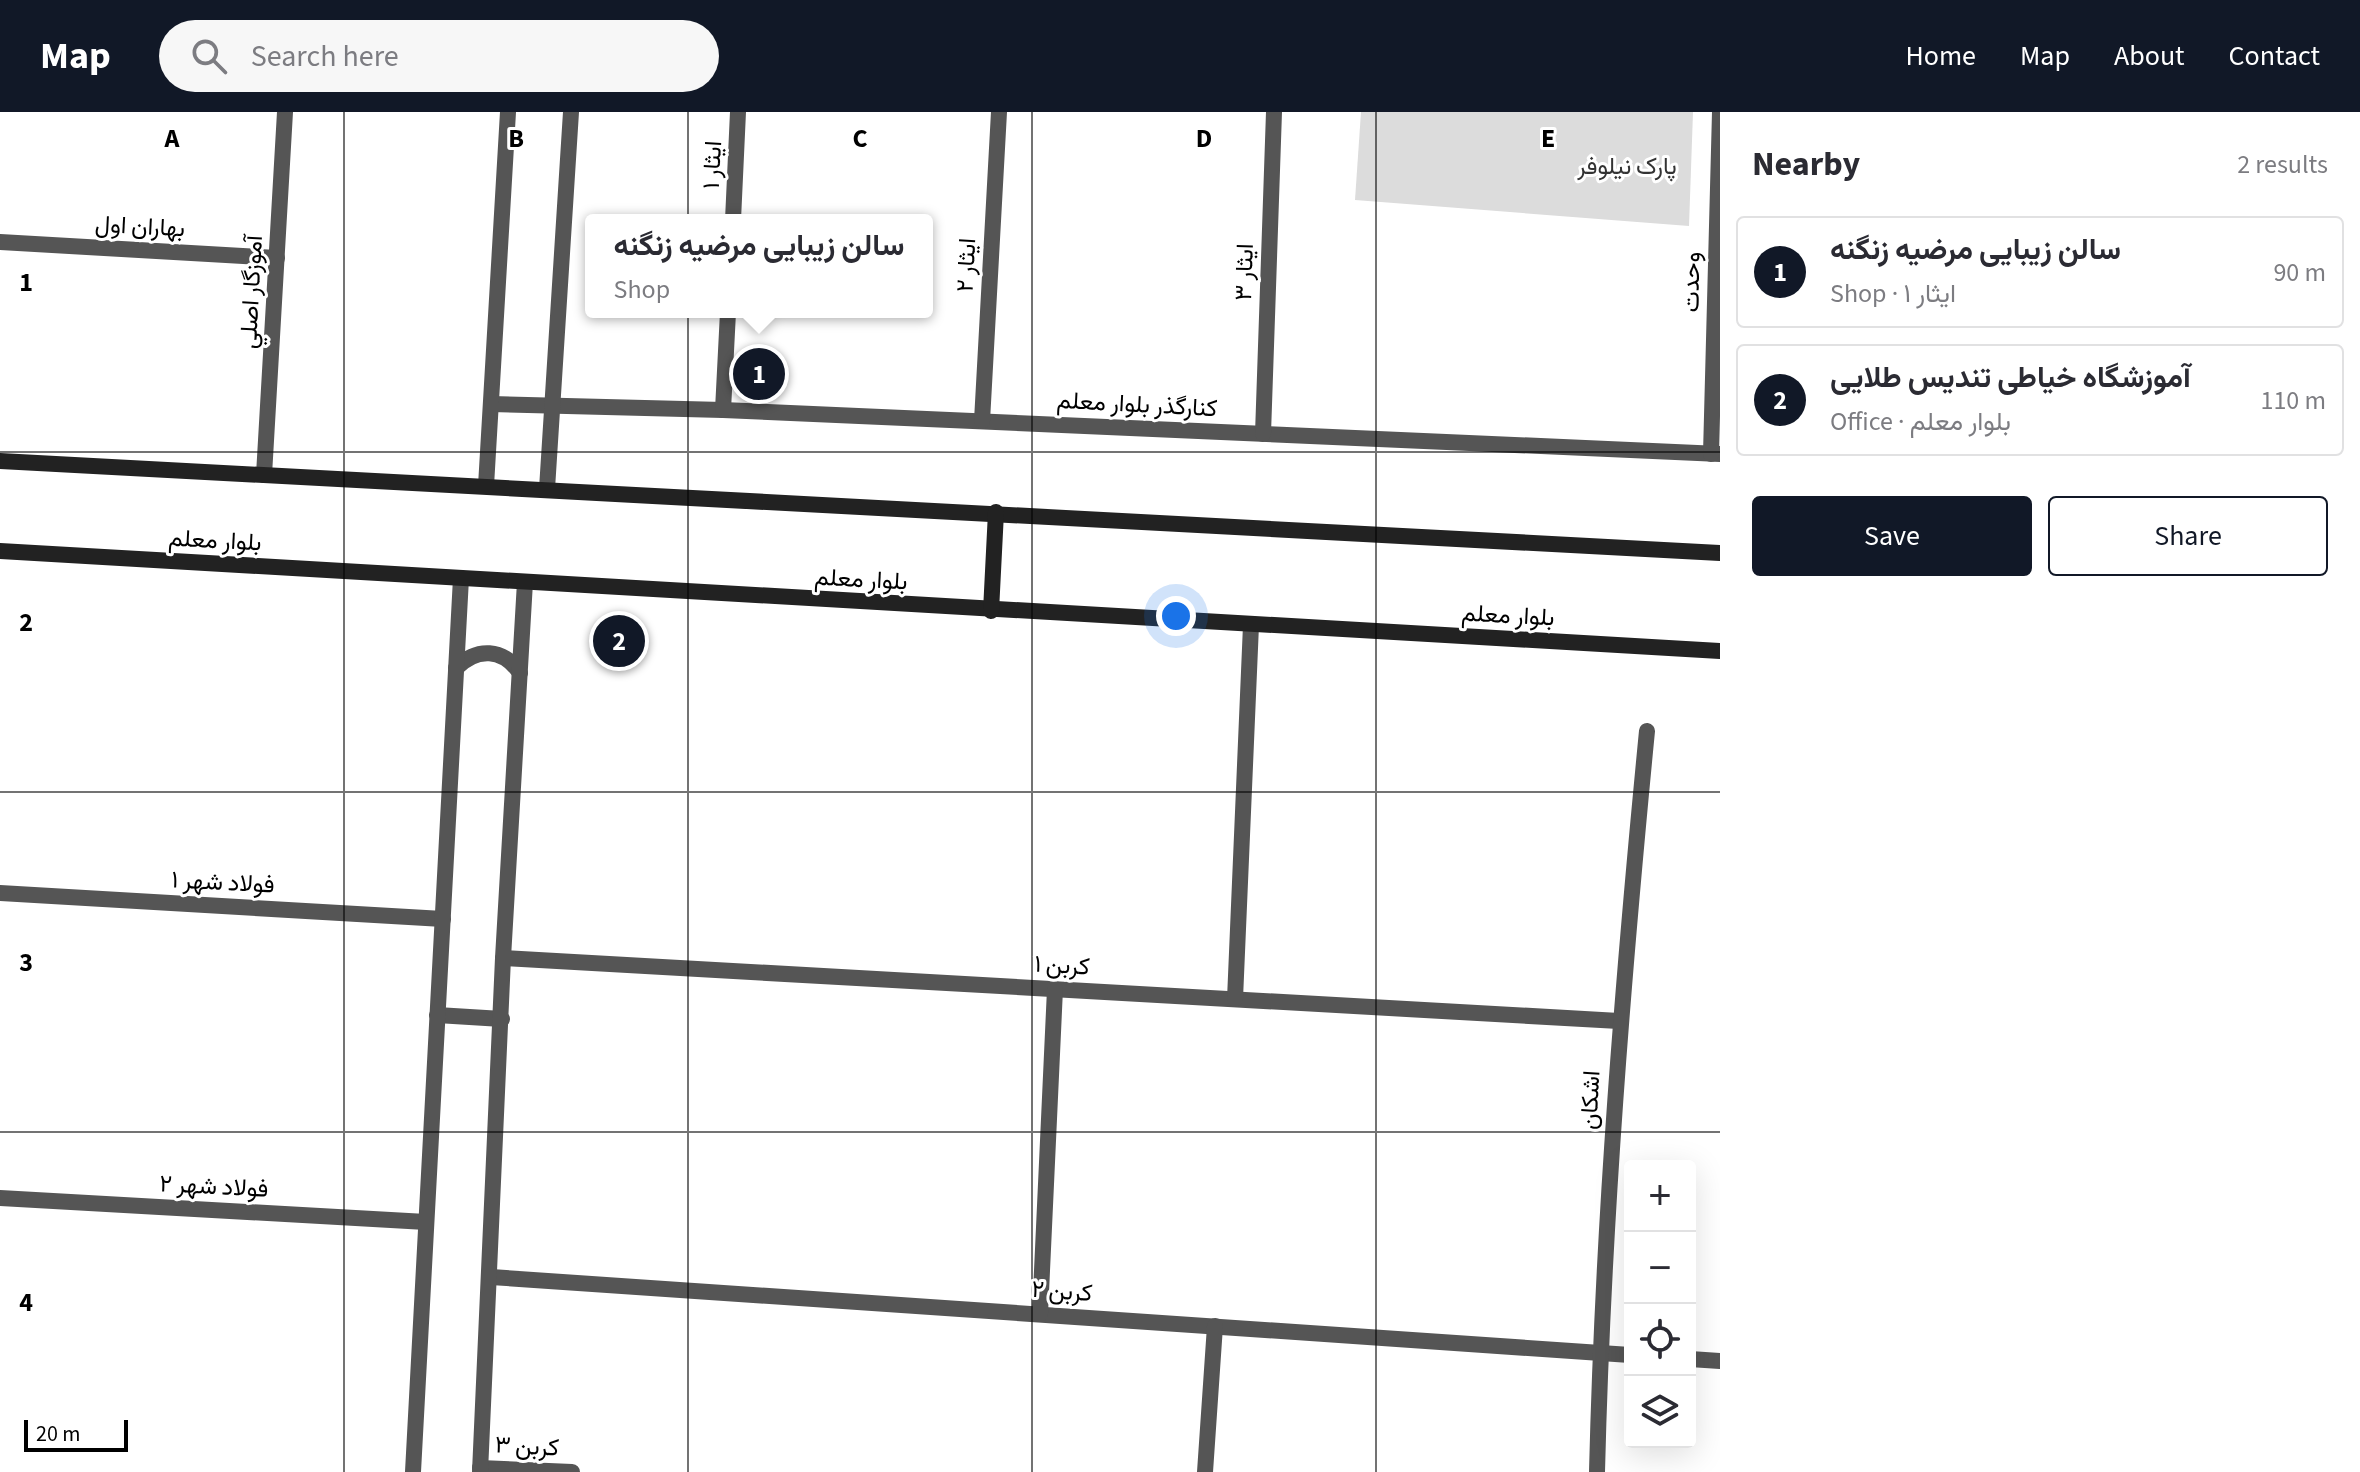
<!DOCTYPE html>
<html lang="en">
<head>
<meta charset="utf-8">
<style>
  :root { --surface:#fff; --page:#f7f7f7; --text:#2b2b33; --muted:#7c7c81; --line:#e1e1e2; --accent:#111827 }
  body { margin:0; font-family:"Source Sans 3",Vazirmatn,sans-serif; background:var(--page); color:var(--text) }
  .controls { position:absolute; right:24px; bottom:24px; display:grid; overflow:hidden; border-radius:8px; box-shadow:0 8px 32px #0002 }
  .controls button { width:72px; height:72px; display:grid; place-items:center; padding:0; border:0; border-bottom:2px solid var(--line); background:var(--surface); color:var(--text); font:40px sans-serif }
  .scale { position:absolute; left:24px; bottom:20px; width:104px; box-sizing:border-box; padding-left:8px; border:4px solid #000; border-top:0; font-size:22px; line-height:28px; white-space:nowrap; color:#000; -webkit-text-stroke:6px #fff; paint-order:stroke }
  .you { position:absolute; left:1176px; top:504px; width:28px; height:28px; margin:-20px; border:6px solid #fff; border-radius:50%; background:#1a73e8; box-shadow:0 0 0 12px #1a73e833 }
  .badge { display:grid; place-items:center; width:52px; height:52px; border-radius:50%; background:var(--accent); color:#fff; font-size:26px; font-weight:700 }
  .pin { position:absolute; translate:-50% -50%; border:4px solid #fff; box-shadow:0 2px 8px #0006 }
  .popup { position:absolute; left:585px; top:102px; width:348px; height:104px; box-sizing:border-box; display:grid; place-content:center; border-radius:8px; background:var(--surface); filter:drop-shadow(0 2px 6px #0005); font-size:26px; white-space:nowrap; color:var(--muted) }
  .popup b { font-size:30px; color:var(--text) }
  .popup::after { content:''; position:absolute; left:50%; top:100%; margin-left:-16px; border:16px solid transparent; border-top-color:var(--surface) }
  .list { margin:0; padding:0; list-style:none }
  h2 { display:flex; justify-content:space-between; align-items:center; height:104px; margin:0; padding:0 32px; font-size:34px }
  h2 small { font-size:26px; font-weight:400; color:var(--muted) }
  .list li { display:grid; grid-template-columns:52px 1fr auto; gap:24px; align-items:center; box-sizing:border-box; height:112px; margin:0 16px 16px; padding:0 16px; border:2px solid var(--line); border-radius:8px }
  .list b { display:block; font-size:30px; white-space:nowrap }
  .list p { margin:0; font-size:26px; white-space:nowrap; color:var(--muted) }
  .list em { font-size:26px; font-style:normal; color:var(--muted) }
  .actions { display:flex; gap:16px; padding:24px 32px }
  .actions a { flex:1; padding:18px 0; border:2px solid var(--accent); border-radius:8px; text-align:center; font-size:28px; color:var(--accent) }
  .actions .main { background:var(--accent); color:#fff }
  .icon { flex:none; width:44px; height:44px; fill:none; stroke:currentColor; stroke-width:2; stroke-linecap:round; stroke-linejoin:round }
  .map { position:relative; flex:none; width:1720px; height:1360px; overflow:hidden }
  header { display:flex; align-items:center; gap:48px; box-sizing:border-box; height:112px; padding:0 40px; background:var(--accent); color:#fff }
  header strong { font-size:38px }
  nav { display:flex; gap:44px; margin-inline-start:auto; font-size:28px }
  .search { width:560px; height:72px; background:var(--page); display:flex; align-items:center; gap:20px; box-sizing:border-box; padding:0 28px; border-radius:44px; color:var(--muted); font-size:30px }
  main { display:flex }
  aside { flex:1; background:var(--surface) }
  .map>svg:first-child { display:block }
  .green { fill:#dcdcdc }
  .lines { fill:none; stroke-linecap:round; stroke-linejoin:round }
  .minor { stroke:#555; stroke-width:16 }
  .tertiary { stroke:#555; stroke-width:16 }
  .secondary { stroke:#222; stroke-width:16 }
  .grid { fill:none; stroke:#000; stroke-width:2; stroke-opacity:0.55 }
  .labels { text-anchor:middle; stroke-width:6; stroke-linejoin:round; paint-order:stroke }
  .street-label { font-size:24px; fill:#000; stroke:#fff }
  .park-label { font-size:24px; fill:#333; stroke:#fff }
  .grid-label { font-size:26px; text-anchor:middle; font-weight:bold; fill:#000; stroke:#fff; stroke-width:6; stroke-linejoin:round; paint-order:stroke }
</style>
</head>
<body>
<header>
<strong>Map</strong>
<div class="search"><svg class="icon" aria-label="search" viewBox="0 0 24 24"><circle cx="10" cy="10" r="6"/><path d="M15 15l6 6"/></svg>Search here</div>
<nav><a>Home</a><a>Map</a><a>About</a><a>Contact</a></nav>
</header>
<main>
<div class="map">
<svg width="1720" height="1360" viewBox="0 0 1720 1360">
  <rect width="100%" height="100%" fill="#fff"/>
  <polygon class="green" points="1361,0 1693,0 1689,114 1355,88"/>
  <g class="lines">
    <g class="minor">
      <polyline points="733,108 738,0"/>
      <polyline points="0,130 277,146"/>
      <polyline points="491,292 723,298 1720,342"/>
      <polyline points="723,298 728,200"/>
      <polyline points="982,309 999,0"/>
      <polyline points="1263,322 1274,0"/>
      <polyline points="1711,342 1720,0"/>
      <polyline points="264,363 285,0"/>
      <polyline points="0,781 443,807"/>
      <polyline points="503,846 1619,909"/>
      <polyline points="1235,887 1251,513"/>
      <polyline points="0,1086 426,1110"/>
      <polyline points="491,1165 1630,1243"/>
      <polyline points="1040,1202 1055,877"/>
      <polyline points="1690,1247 1720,1249"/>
      <polyline points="480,1356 572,1360"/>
      <polyline points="1205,1360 1215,1214"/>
      <path d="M1597,1360C1603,1112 1623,866 1647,619"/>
    </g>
    <g class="tertiary">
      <polyline points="486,374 508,0"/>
      <polyline points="547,377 571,0"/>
      <path d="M456,556C477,535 503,536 520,561"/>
      <polyline points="437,903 502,907"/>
      <polyline points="413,1360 461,466"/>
      <polyline points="480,1360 503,846 525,470"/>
    </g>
    <g class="secondary">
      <polyline points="0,349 1720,441"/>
      <polyline points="0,439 1720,539"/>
      <polyline points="991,499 996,400"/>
    </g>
  </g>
  <path class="grid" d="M344,0V1360M688,0V1360M1032,0V1360M1376,0V1360M0,340H1720M0,680H1720M0,1020H1720"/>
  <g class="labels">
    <g class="street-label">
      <text transform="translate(712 53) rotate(-87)" y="8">ایثار ۱</text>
      <text transform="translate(140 114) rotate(3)" y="8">بهاران اول</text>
      <text transform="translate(966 153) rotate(-87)" y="8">ایثار ۲</text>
      <text transform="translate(1244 160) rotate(-88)" y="8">ایثار ۳</text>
      <text transform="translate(1691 170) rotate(-89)" y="8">وحدت</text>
      <text transform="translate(251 180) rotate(-87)" y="8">آموزگار اصلي</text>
      <text transform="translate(1137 292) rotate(3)" y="8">کنارگذر بلوار معلم</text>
      <text transform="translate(215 428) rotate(3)" y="8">بلوار معلم</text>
      <text transform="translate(861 467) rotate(3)" y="8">بلوار معلم</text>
      <text transform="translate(1508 503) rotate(3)" y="8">بلوار معلم</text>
      <text transform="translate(223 770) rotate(3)" y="8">فولاد شهر ۱</text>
      <text transform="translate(1062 853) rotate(3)" y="8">کربن ۱</text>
      <text transform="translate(1590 988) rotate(-87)" y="8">اشکان</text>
      <text transform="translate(214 1074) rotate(3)" y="8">فولاد شهر ۲</text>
      <text transform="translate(1062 1179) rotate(4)" y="8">کربن ۲</text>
      <text transform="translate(527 1334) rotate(3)" y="8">کربن ۳</text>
    </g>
    <g class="park-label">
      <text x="1627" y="62">پارک نیلوفر</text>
    </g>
  </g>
  <g class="grid-label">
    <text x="172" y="35">A</text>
    <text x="516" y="35">B</text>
    <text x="860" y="35">C</text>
    <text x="1204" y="35">D</text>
    <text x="1548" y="35">E</text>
    <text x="26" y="179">1</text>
    <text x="26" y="519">2</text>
    <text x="26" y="859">3</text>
    <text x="26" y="1199">4</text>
  </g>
</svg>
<div class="controls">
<button>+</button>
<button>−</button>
<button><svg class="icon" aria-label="locate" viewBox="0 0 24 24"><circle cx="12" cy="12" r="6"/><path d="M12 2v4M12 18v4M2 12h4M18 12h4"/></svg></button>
<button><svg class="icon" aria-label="layers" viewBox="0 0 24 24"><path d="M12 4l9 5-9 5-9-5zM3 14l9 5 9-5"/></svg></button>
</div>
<div class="scale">20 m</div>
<div class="you"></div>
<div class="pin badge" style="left:759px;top:262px">1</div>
<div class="popup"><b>سالن زیبایی مرضیه زنگنه</b>Shop</div>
<div class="pin badge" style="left:619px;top:529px">2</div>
</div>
<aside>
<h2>Nearby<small>2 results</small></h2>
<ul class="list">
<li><span class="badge">1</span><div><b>سالن زیبایی مرضیه زنگنه</b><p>Shop · ایثار ۱</p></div><em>90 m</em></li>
<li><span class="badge">2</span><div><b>آموزشگاه خیاطی تندیس طلایی</b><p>Office · بلوار معلم</p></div><em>110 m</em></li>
</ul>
<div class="actions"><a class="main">Save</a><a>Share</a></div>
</aside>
</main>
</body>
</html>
